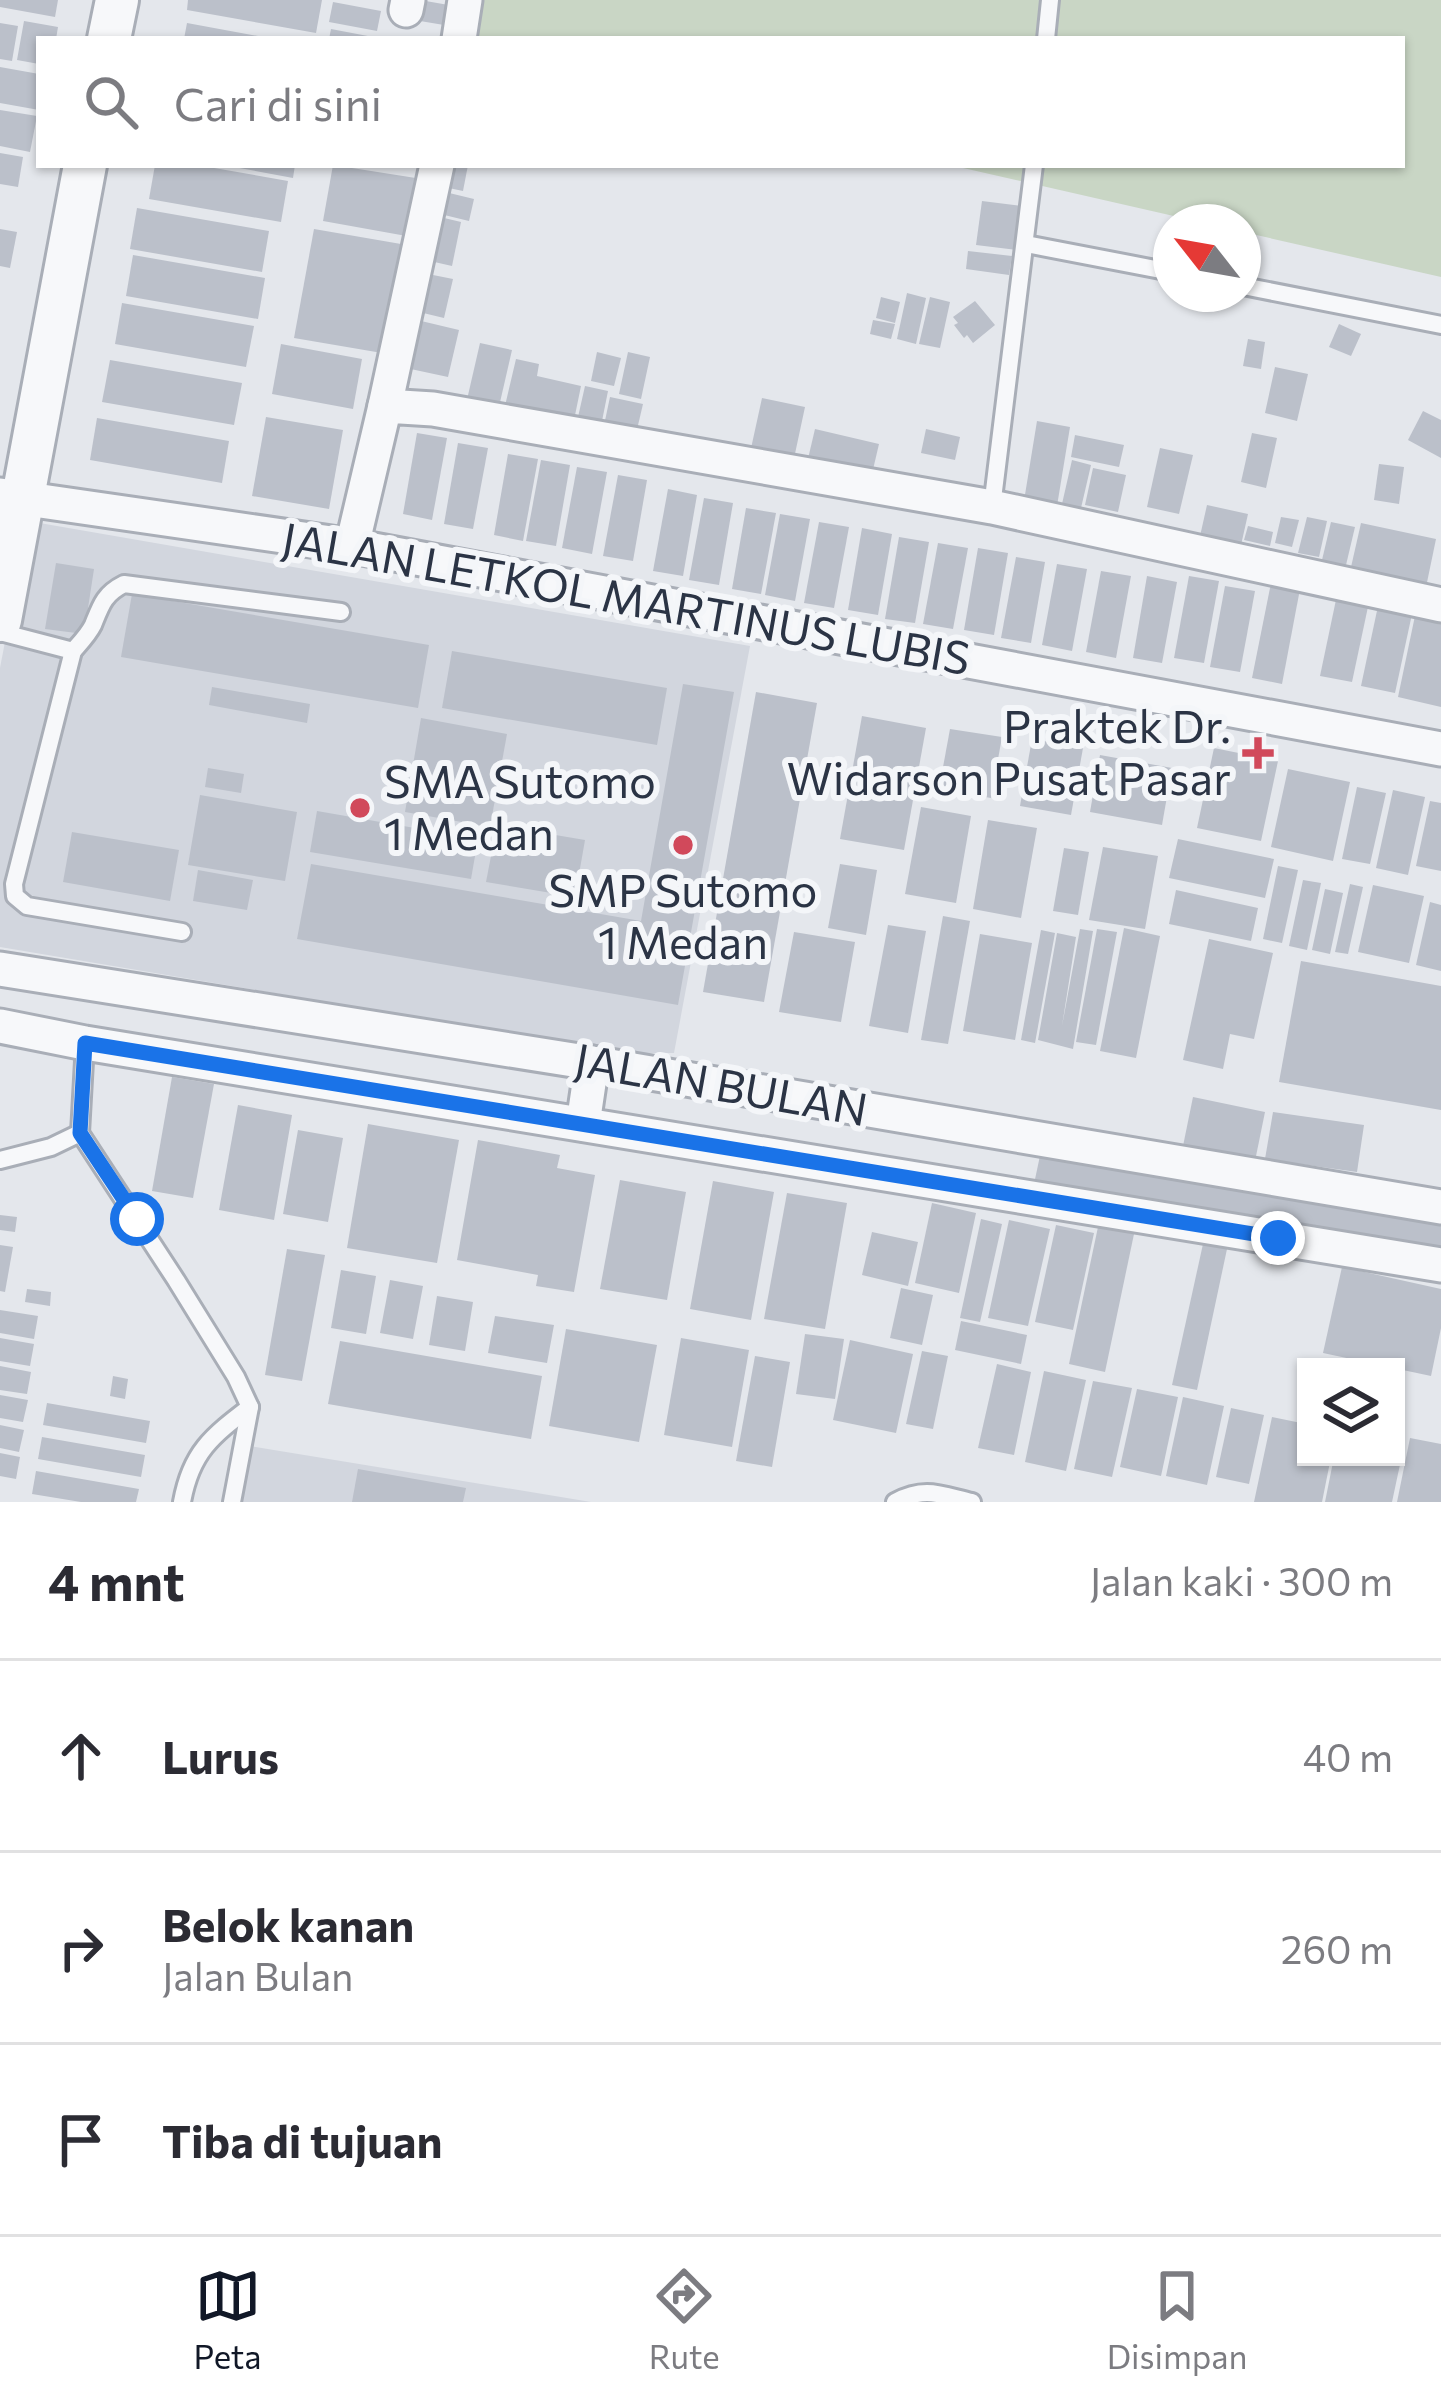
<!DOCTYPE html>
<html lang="id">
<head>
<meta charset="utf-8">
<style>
  :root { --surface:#fff; --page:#f7f7f7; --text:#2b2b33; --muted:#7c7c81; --line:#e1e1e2; --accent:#111827 }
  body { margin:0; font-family:Commissioner,sans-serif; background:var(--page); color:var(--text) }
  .controls { position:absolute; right:36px; bottom:36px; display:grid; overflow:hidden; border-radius:0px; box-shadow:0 3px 9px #0004 }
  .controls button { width:108px; height:108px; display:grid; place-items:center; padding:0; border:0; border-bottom:3px solid var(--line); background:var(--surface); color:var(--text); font:60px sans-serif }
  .compass { position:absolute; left:1153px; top:204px; width:108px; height:108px; border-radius:50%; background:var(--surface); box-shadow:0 3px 9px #0004; rotate:301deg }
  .stop { position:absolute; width:36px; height:36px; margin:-27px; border:9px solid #1a73e8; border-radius:50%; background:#fff }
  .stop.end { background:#1a73e8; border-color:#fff; box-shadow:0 3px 12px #0008 }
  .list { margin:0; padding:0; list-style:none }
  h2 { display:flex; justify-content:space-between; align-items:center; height:156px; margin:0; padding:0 48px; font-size:51px }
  h2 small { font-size:39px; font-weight:400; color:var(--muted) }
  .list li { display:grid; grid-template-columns:78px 1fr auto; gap:36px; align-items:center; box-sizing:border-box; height:192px; padding:0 48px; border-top:3px solid var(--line) }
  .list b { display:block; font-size:45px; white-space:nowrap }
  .list p { margin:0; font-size:39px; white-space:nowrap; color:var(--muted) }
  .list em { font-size:39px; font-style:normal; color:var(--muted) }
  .icon { flex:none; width:66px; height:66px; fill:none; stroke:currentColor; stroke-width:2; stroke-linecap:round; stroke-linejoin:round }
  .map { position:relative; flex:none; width:1441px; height:1502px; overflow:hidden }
  .search { position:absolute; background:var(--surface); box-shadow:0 3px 9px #0004; left:36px; right:36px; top:36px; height:132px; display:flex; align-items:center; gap:30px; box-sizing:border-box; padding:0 42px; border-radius:0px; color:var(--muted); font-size:45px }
  .sheet { height:732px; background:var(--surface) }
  nav { display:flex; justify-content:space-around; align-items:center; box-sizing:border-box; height:168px; border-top:3px solid var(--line); background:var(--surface); font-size:33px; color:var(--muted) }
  nav a { display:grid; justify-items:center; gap:6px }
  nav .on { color:var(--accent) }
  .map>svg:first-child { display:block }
  .built { fill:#d2d6de }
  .green { fill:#c9d6c5 }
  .building { fill:#bbc0ca }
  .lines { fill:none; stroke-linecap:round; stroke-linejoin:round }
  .service-casing { stroke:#a9aeb7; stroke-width:22 }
  .minor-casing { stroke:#a9aeb7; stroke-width:39 }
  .tertiary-casing { stroke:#a9aeb7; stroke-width:48 }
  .service { stroke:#f7f8fa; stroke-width:16 }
  .minor { stroke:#f7f8fa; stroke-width:33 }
  .tertiary { stroke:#f7f8fa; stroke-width:42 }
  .route { stroke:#1a73e8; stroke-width:15 }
  .poi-dot { fill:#d1495b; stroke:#f4f6f9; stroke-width:4.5 }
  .labels { text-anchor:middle; stroke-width:12; stroke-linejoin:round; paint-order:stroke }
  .street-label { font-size:45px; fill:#2b3445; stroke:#f4f6f9 }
  .poi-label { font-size:45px; fill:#2b3445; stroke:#f4f6f9; text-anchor:end }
</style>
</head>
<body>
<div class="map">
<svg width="1441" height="1502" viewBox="0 0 1441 1502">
  <rect width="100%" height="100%" fill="#e4e7ec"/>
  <g class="built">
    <polygon points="28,521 750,646 674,1053 631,1053 0,947 0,668"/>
    <polygon points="250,1446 591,1502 240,1502"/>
  </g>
  <polygon class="green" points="478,0 1441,0 1441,277 1243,232 1243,222 1200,222 950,165 1402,165 1402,39 471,39"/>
  <g class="building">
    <polygon points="0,0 58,0 55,17 0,7"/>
    <polygon points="188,0 322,0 316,33 187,10"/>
    <polygon points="420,0 460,7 456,27 408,19"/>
    <polygon points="333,2 381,11 377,31 329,22"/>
    <polygon points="24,21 58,27 56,39 39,39 39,64 17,60"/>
    <polygon points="0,23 18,26 12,61 0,59"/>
    <polygon points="187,23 263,37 262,39 184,39"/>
    <polygon points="331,29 373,37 372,39 329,39"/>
    <polygon points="0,67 39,74 39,110 0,103"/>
    <polygon points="0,110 37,116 30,152 0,146"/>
    <polygon points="0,153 23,157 18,187 0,184"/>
    <polygon points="155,165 197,165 288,181 281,222 149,199"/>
    <polygon points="234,165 295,165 293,178 234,167"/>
    <polygon points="333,165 422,179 412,237 323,221"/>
    <polygon points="449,165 468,165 463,191 444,187"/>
    <polygon points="441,191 474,199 469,221 436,213"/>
    <polygon points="982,201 1022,206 1017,250 976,245"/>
    <polygon points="137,208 269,231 262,272 130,249"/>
    <polygon points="440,217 461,222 452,266 430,261"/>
    <polygon points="0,229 17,232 10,268 0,266"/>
    <polygon points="314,229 401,244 382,353 294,338"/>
    <polygon points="968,251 1012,256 1009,275 966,269"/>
    <polygon points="133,255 265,278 258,319 126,296"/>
    <polygon points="428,274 453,279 444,318 419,312"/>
    <polygon points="907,293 926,298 916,344 897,339"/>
    <polygon points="881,297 900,302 895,323 876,318"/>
    <polygon points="930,297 950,302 940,348 919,344"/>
    <polygon points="975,301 995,325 973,343 967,335 964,338 954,325 958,323 953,317"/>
    <polygon points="122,303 254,326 246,367 115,344"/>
    <polygon points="417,320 459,330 448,377 406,368"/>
    <polygon points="873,320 895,324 891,339 870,334"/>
    <polygon points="1339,324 1361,334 1351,356 1329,347"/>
    <polygon points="1248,339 1265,342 1261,369 1243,366"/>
    <polygon points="480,343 512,350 498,411 466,404"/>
    <polygon points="281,344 362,359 353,409 272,394"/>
    <polygon points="597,352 621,358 614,386 591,381"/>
    <polygon points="628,352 650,357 641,399 619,394"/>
    <polygon points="516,359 539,364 537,376 581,386 573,425 504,410"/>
    <polygon points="110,360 242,383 234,425 102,402"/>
    <polygon points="1275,367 1308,374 1297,421 1265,413"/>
    <polygon points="585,386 608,391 600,431 576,426"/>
    <polygon points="610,397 643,404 635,438 603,430"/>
    <polygon points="762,398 805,407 793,463 750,453"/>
    <polygon points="1423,411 1441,420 1441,458 1408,440"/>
    <polygon points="266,417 343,430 329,509 252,496"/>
    <polygon points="97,418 229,441 222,483 90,460"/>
    <polygon points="1037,421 1070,427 1056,512 1023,507"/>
    <polygon points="815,429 879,444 871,478 807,463"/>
    <polygon points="926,429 960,437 955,460 921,453"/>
    <polygon points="417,433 447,438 432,520 403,514"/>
    <polygon points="1252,433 1277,438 1266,488 1241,482"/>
    <polygon points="1075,435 1124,445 1119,467 1071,457"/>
    <polygon points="458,443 488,448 473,529 444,524"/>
    <polygon points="1160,448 1193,455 1179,514 1147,507"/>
    <polygon points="508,454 538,459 523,541 494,535"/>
    <polygon points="541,460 570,465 556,546 526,541"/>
    <polygon points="1072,460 1091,465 1081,508 1062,504"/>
    <polygon points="1379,464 1404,467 1399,504 1374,500"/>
    <polygon points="577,467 607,472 592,554 562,548"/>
    <polygon points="1093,468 1126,475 1118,512 1085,505"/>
    <polygon points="618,475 647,480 633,561 603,556"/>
    <polygon points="668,489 697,495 683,576 653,571"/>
    <polygon points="704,498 733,503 719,585 689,580"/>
    <polygon points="1207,505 1248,514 1239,554 1198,545"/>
    <polygon points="746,508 776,513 761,594 732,589"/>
    <polygon points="780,514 810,519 795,601 765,595"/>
    <polygon points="1281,517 1299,520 1292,547 1275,543"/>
    <polygon points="1307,517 1327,521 1319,557 1298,553"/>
    <polygon points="819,522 849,527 834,608 804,603"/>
    <polygon points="1331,522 1355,527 1346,565 1322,560"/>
    <polygon points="1361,523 1436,539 1425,592 1349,576"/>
    <polygon points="1248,526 1273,532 1270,546 1244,540"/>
    <polygon points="862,528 892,534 878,615 848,610"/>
    <polygon points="899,537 929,542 915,623 885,619"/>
    <polygon points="938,543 968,548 953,629 923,624"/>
    <polygon points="978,548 1008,553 994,635 964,630"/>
    <polygon points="1016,557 1045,562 1031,643 1001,638"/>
    <polygon points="56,563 94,569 84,634 45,629"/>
    <polygon points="1057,564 1087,569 1072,651 1042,645"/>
    <polygon points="1101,571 1131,576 1116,658 1086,652"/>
    <polygon points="1147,576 1177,582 1162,663 1133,658"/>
    <polygon points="1189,576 1219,581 1204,663 1174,658"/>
    <polygon points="1271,583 1300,589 1282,684 1252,678"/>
    <polygon points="1225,586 1255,591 1240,672 1210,667"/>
    <polygon points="132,594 429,645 418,708 121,657"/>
    <polygon points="1337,595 1369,602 1352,682 1320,676"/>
    <polygon points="1378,606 1412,614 1395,693 1361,686"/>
    <polygon points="1416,611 1441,616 1441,707 1398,697"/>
    <polygon points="452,651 667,688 657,745 442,708"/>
    <polygon points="683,684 734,692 678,1005 297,939 311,864 641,921"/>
    <polygon points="212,687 310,704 307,723 209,705"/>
    <polygon points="756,692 817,703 764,1002 703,992"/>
    <polygon points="862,716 926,728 904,850 840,839"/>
    <polygon points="421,718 507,734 490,827 405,812"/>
    <polygon points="950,729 1002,737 991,798 939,789"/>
    <polygon points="1032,739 1083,748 1071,815 1020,806"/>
    <polygon points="1214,748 1278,761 1261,841 1197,828"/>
    <polygon points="1100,755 1172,768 1162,825 1090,812"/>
    <polygon points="208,768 244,774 241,793 205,787"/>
    <polygon points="1288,769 1350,782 1333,861 1271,847"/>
    <polygon points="1357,787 1386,793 1370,864 1342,859"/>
    <polygon points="1393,790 1425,797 1408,875 1376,868"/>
    <polygon points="200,795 297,812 285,881 188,865"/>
    <polygon points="1430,801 1441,803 1441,871 1416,866"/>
    <polygon points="921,807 971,816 956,903 905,894"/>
    <polygon points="317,811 478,839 471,879 310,852"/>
    <polygon points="988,820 1037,828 1021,918 973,909"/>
    <polygon points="497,825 585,840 575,897 486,882"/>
    <polygon points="72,832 179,850 170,901 63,882"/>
    <polygon points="1178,839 1274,859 1265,898 1169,878"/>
    <polygon points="1103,847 1158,856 1145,929 1089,920"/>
    <polygon points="1064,848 1089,852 1078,915 1053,911"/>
    <polygon points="840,864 877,870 866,935 828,928"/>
    <polygon points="1278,866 1298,870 1282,943 1263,939"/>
    <polygon points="198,870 253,880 247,910 193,901"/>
    <polygon points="1303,880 1321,883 1307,950 1289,946"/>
    <polygon points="1350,884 1363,887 1348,954 1335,952"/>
    <polygon points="1373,885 1424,896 1409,963 1358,952"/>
    <polygon points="1325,889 1343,893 1330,954 1312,950"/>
    <polygon points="1176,890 1258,908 1251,941 1169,924"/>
    <polygon points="1430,902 1441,905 1441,971 1416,965"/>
    <polygon points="943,916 970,921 948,1044 921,1040"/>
    <polygon points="888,925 926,931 908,1033 869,1026"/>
    <polygon points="1124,928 1160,936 1136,1058 1100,1051"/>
    <polygon points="1080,929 1093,931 1073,1049 1038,1040 1057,933 1076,937 1062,1026"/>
    <polygon points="1097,929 1117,932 1096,1045 1076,1042"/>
    <polygon points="1041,930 1055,933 1035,1043 1021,1040"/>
    <polygon points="794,932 855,942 841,1022 779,1012"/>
    <polygon points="980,934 1032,943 1015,1040 963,1031"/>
    <polygon points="1209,939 1273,953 1254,1039 1230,1034 1223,1069 1183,1060"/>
    <polygon points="1301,961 1441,986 1441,1110 1279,1082"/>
    <polygon points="172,1077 214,1084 193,1198 152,1191"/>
    <polygon points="1193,1097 1265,1112 1255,1161 1183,1146"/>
    <polygon points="238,1105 292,1115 274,1220 219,1210"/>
    <polygon points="1273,1112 1364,1125 1357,1172 1265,1159"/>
    <polygon points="368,1124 459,1140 437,1263 347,1248"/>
    <polygon points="298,1130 343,1138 328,1222 283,1214"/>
    <polygon points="478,1140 560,1155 557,1168 595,1175 574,1292 536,1286 538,1275 457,1260"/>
    <polygon points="1041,1151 1441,1219 1441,1253 1034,1184"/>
    <polygon points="620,1180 686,1192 667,1300 600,1289"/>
    <polygon points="713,1181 774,1192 751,1320 690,1309"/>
    <polygon points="787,1193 847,1203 825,1329 764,1319"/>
    <polygon points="932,1203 976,1213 959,1293 915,1283"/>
    <polygon points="0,1215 17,1217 15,1232 0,1230"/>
    <polygon points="981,1219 1002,1224 980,1322 960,1318"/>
    <polygon points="1009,1220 1050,1229 1028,1326 988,1318"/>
    <polygon points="1056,1225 1094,1233 1073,1330 1035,1322"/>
    <polygon points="1098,1227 1134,1234 1105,1372 1069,1364"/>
    <polygon points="872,1232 918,1242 908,1286 862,1275"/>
    <polygon points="1203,1244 1227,1249 1197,1390 1172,1385"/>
    <polygon points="0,1245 13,1247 5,1292 0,1291"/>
    <polygon points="287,1249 325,1255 302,1381 265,1375"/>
    <polygon points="1342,1267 1441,1289 1441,1328 1431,1376 1323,1353"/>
    <polygon points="341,1270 376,1276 366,1334 331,1328"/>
    <polygon points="390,1280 423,1286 413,1339 380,1333"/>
    <polygon points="901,1288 933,1295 922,1345 890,1338"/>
    <polygon points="27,1289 51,1292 50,1306 25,1302"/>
    <polygon points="437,1296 473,1302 465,1351 429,1345"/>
    <polygon points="0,1310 38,1316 34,1339 0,1333"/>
    <polygon points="495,1316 554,1325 547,1363 488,1353"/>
    <polygon points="961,1321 1027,1335 1021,1364 955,1350"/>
    <polygon points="566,1329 657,1345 639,1442 549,1426"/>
    <polygon points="805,1334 844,1339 835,1399 796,1394"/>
    <polygon points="0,1338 34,1344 30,1366 0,1361"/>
    <polygon points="681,1338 749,1350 732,1447 664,1435"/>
    <polygon points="850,1340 913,1354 896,1433 833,1420"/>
    <polygon points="340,1341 542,1376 531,1439 328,1404"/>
    <polygon points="922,1351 948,1356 933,1429 906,1424"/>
    <polygon points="755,1356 790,1362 772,1467 736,1461"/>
    <polygon points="997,1364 1031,1372 1014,1455 978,1448"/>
    <polygon points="0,1366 31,1372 27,1394 0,1390"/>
    <polygon points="1044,1371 1086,1380 1066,1471 1025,1462"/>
    <polygon points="113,1376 128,1379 125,1399 110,1396"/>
    <polygon points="1093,1381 1132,1388 1112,1477 1074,1469"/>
    <polygon points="1137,1389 1178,1397 1161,1476 1120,1467"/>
    <polygon points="0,1395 28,1400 23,1422 0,1418"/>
    <polygon points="1183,1397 1224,1406 1207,1485 1166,1476"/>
    <polygon points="47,1403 150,1421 146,1443 43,1425"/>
    <polygon points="1231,1408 1264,1415 1249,1484 1216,1477"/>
    <polygon points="1272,1417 1306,1424 1306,1457 1331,1457 1322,1502 1254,1502"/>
    <polygon points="0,1425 24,1430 19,1452 0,1448"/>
    <polygon points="42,1437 145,1455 141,1477 38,1459"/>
    <polygon points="1410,1438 1441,1444 1441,1502 1397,1502"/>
    <polygon points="1396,1439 1405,1441 1392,1502 1325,1502 1334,1457 1396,1457"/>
    <polygon points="0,1453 20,1457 16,1479 0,1476"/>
    <polygon points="358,1469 466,1488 463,1502 352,1502"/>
    <polygon points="36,1471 139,1489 136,1502 81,1502 32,1494"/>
  </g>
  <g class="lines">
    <g class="service-casing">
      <g id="service">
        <polyline points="1046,39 1050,0"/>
        <polyline points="1026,244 1171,272"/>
        <polyline points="1243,286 1441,325"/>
        <polyline points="992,507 1034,165"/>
        <polyline points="0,632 73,651 14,884 15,896 27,906 182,932"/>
        <path d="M73,651C80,643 88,635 93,625C101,605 104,594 124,584L341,612"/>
        <polyline points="85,1043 80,1133 176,1280 236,1377 250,1407 232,1502"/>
        <polyline points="0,1160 51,1147 80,1133"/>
        <path d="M182,1502C191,1452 212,1436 250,1407"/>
        <path d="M895,1502C925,1486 941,1495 972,1502"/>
      </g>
    </g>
    <g class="minor-casing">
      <g id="minor">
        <polyline points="406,10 408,0"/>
        <polyline points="459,39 465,0"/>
        <polyline points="385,406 437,165"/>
        <polyline points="0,495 352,546 1441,749"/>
        <polyline points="352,546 385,406 433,409 992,507 1441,605"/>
        <polyline points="0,969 592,1063 1441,1207"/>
        <polyline points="0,1026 85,1043 1441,1265"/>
        <polyline points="583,1124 592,1063"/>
      </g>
    </g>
    <g class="tertiary-casing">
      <g id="tertiary">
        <polyline points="109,39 117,0"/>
        <polyline points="0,620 85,165"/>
      </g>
    </g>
    <use href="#service" class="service"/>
    <use href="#minor" class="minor"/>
    <use href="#tertiary" class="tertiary"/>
  </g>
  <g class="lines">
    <polyline class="route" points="137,1219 80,1133 85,1043 1278,1238"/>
  </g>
  <g class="poi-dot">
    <path d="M1252 735h12v12h12v12h-12v12h-12v-12h-12v-12h12z"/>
    <circle cx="360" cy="808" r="12"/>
    <circle cx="683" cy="845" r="12"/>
  </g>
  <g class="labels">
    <g class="street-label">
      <text transform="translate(626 599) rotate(10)" y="16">JALAN LETKOL MARTINUS LUBIS</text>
      <text transform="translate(721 1085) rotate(10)" y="16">JALAN BULAN</text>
    </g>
    <g class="poi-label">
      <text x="1231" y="743">Praktek Dr.<tspan x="1231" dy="52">Widarson Pusat Pasar</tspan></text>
      <text x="384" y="798" text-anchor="start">SMA Sutomo<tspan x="384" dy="52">1 Medan</tspan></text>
      <text x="683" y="907" text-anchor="middle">SMP Sutomo<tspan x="683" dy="52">1 Medan</tspan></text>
    </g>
  </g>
</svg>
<div class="controls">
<button><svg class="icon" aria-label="layers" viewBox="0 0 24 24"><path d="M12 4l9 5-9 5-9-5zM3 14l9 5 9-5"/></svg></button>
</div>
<svg class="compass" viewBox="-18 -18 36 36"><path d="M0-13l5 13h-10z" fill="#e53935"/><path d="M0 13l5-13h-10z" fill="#7c7c81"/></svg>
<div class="stop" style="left:137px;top:1219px"></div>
<div class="stop end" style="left:1278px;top:1238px"></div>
<div class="search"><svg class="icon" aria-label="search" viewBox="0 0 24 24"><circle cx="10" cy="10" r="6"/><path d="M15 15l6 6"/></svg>Cari di sini</div>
</div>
<section class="sheet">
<h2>4 mnt<small>Jalan kaki · 300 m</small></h2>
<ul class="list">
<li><svg class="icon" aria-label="ahead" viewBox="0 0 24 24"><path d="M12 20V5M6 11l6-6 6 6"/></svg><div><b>Lurus</b></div><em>40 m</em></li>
<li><svg class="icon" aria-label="right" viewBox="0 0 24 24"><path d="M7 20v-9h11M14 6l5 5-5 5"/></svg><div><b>Belok kanan</b><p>Jalan Bulan</p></div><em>260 m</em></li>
<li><svg class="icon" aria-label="arrive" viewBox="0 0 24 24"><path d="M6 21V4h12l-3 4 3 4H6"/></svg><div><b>Tiba di tujuan</b></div></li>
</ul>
</section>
<nav>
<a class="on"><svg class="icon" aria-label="map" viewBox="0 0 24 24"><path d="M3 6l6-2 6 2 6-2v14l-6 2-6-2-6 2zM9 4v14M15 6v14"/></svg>Peta</a>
<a><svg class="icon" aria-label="directions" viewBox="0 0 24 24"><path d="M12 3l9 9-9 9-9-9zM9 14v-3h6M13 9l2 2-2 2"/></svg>Rute</a>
<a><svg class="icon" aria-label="saved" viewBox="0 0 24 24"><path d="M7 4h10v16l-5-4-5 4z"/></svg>Disimpan</a>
</nav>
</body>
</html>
